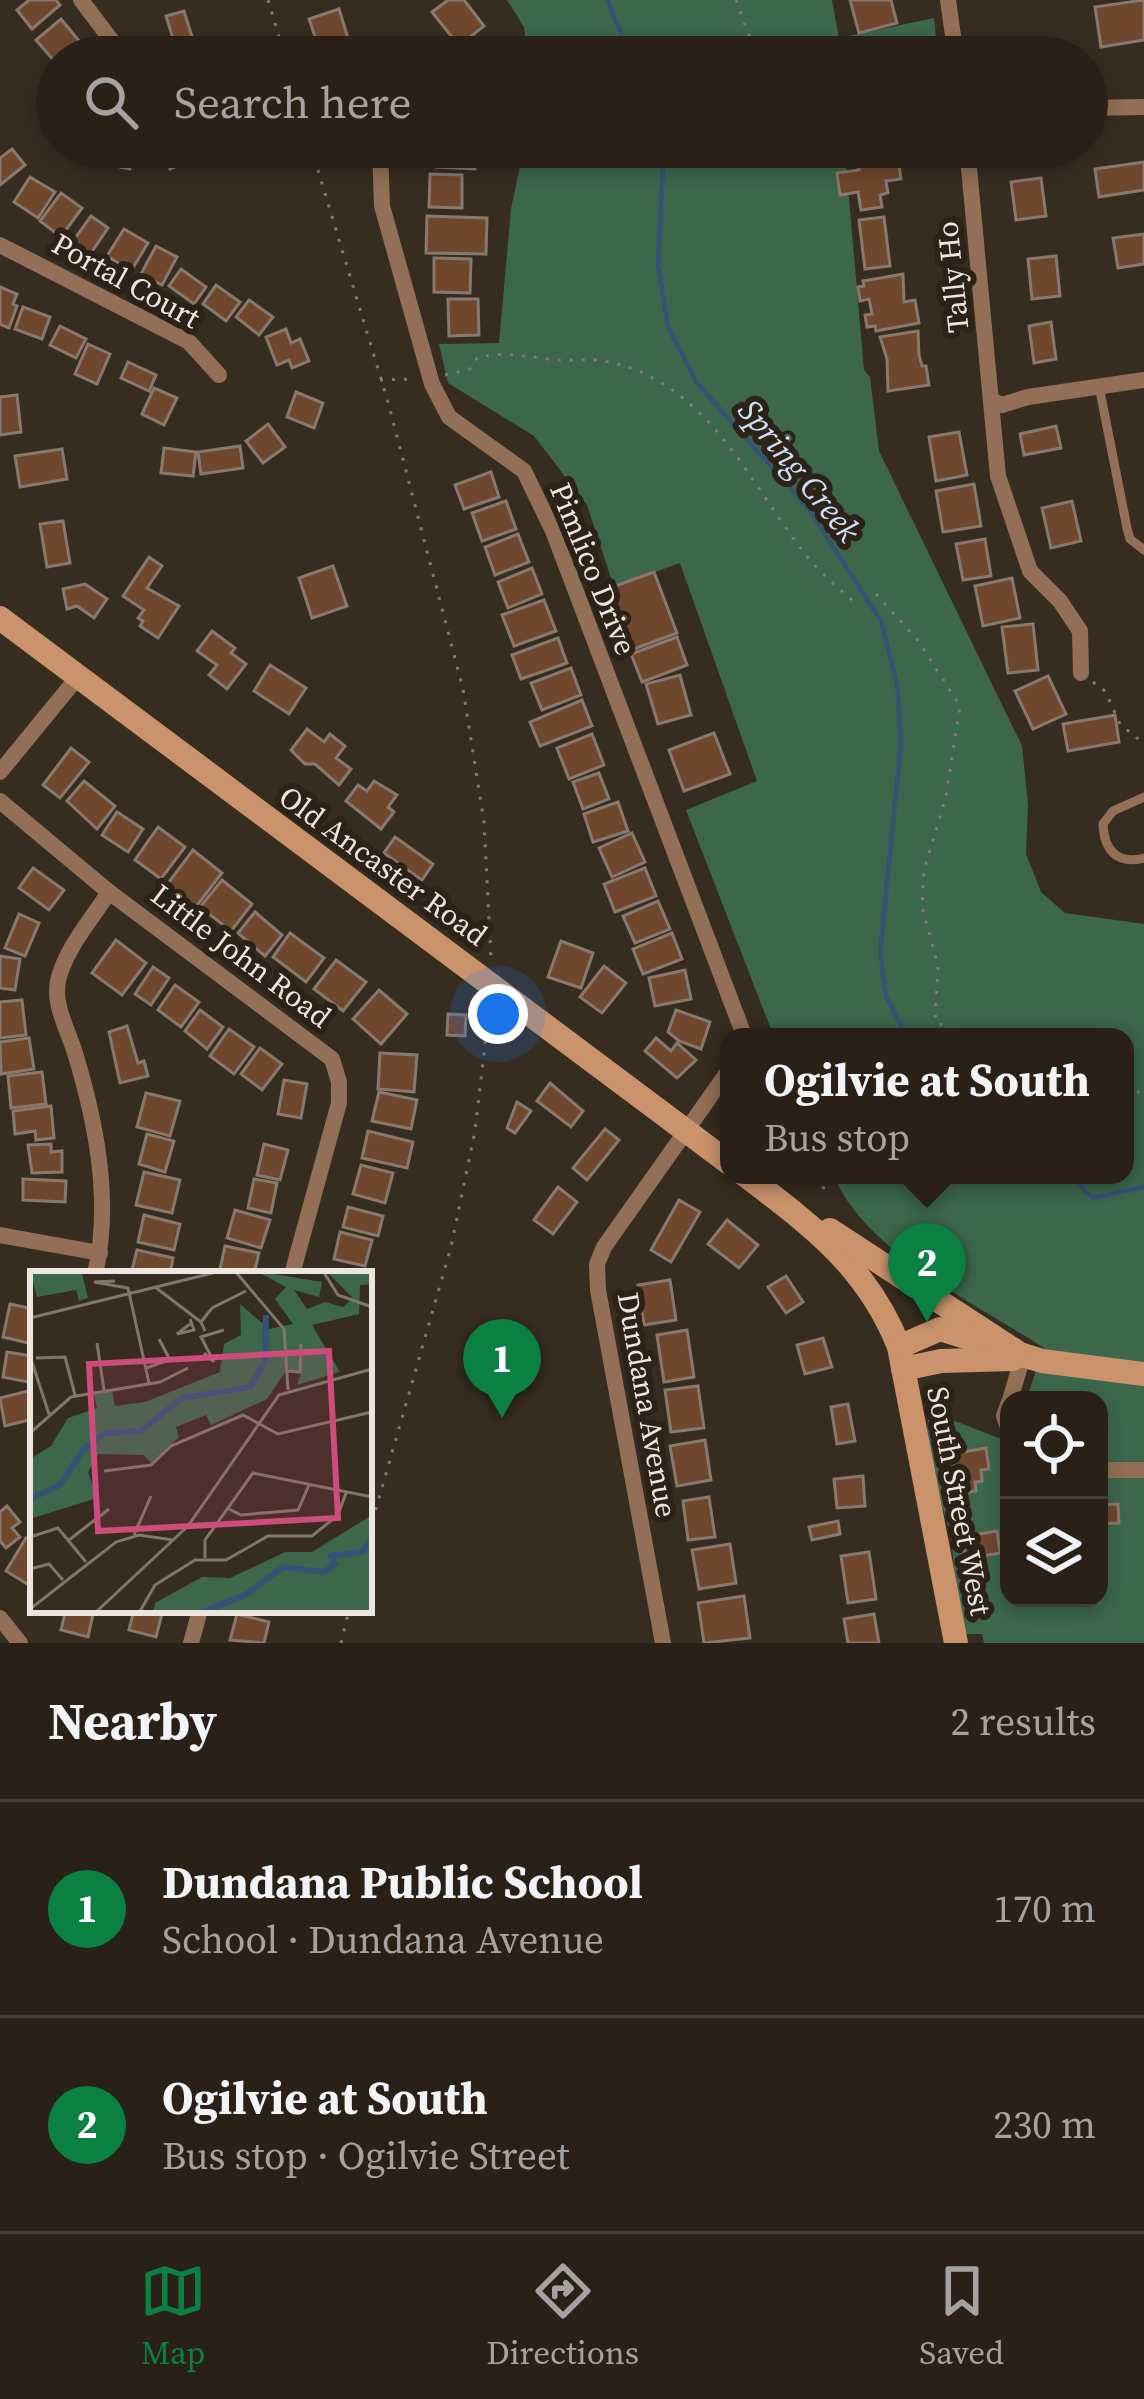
<!DOCTYPE html>
<html lang="en">
<head>
<meta charset="utf-8">
<style>
  :root { --surface:#292118; --page:#312921; --text:#f1f3f6; --muted:#a5a3a2; --line:#453e37; --accent:#0b8043 }
  body { margin:0; font-family:"Source Serif 4",serif; background:var(--page); color:var(--text) }
  .controls { position:absolute; right:36px; bottom:36px; display:grid; overflow:hidden; border-radius:24px; box-shadow:0 6px 18px #0003 }
  .controls button { width:108px; height:108px; display:grid; place-items:center; padding:0; border:0; border-bottom:3px solid var(--line); background:var(--surface); color:var(--text); font:60px sans-serif }
  .you { position:absolute; left:498px; top:1014px; width:42px; height:42px; margin:-30px; border:9px solid #fff; border-radius:50%; background:#1a73e8; box-shadow:0 0 0 18px #1a73e833 }
  .badge { display:grid; place-items:center; width:78px; height:78px; border-radius:50%; background:var(--accent); color:#fff; font-size:39px; font-weight:700 }
  .pin { position:absolute; translate:-50% -99px; filter:drop-shadow(0 3px 6px #0008) }
  .pin::after { content:''; position:absolute; top:63px; width:42px; height:36px; background:inherit; clip-path:polygon(0 0,100% 0,50% 100%) }
  .popup { position:absolute; left:720px; top:1028px; width:414px; height:156px; box-sizing:border-box; display:grid; place-content:center; border-radius:24px; background:var(--surface); filter:drop-shadow(0 3px 9px #0005); font-size:39px; white-space:nowrap; color:var(--muted) }
  .popup b { font-size:45px; color:var(--text) }
  .popup::after { content:''; position:absolute; left:50%; top:100%; margin-left:-24px; border:24px solid transparent; border-top-color:var(--surface) }
  .list { margin:0; padding:0; list-style:none }
  h2 { display:flex; justify-content:space-between; align-items:center; height:156px; margin:0; padding:0 48px; font-size:51px }
  h2 small { font-size:39px; font-weight:400; color:var(--muted) }
  .list li { display:grid; grid-template-columns:78px 1fr auto; gap:36px; align-items:center; box-sizing:border-box; height:216px; padding:0 48px; border-top:3px solid var(--line) }
  .list b { display:block; font-size:45px; white-space:nowrap }
  .list p { margin:0; font-size:39px; white-space:nowrap; color:var(--muted) }
  .list em { font-size:39px; font-style:normal; color:var(--muted) }
  .icon { flex:none; width:66px; height:66px; fill:none; stroke:currentColor; stroke-width:2; stroke-linecap:round; stroke-linejoin:round }
  .map { position:relative; flex:none; width:1144px; height:1643px; overflow:hidden }
  .search { position:absolute; background:var(--surface); box-shadow:0 6px 18px #0003; left:36px; right:36px; top:36px; height:132px; display:flex; align-items:center; gap:30px; box-sizing:border-box; padding:0 42px; border-radius:66px; color:var(--muted); font-size:45px }
  .sheet { height:588px; background:var(--surface) }
  nav { display:flex; justify-content:space-around; align-items:center; box-sizing:border-box; height:168px; border-top:3px solid var(--line); background:var(--surface); font-size:33px; color:var(--muted) }
  nav a { display:grid; justify-items:center; gap:6px }
  nav .on { color:var(--accent) }
  .map>svg:first-child { display:block }
  .forest { fill:#3c674b }
  .lines { fill:none; stroke-linecap:round; stroke-linejoin:round }
  .stream { stroke:#365275; stroke-width:4.5 }
  .building { fill:#6f472d; stroke:#88786e; stroke-width:3 }
  .path { stroke:#837970; stroke-width:3; stroke-dasharray:3 9; stroke-linecap:butt }
  .lane { stroke:#926f56; stroke-width:9 }
  .street { stroke:#926f56; stroke-width:16 }
  .secondary { stroke:#ca936b; stroke-width:24 }
  .labels { text-anchor:middle; stroke-width:12; stroke-linejoin:round; paint-order:stroke }
  .street-label { font-size:30px; fill:#ede6df; stroke:#2c2217 }
  .water-label { font-size:33px; font-style:italic; fill:#cde0f8; stroke:#2c2217 }
  .inset-river { fill:none; stroke:#365275; stroke-width:6 }
  .inset-road { fill:none; stroke:#80766c; stroke-width:3 }
  .view { fill:#cd4c7c; fill-opacity:0.15; stroke:#cd4c7c; stroke-width:6 }
  .inset-edge { fill:none; stroke:#ede6df; stroke-width:6 }
</style>
</head>
<body>
<div class="map">
<svg width="1144" height="1643" viewBox="0 0 1144 1643">
  <rect width="100%" height="100%" fill="#372c20"/>
  <g class="forest">
    <polygon points="507,0 832,0 839,38 934,18 938,57 528,57 524,27"/>
    <path d="M524,147H903L845,153L864,370L870,377L879,451L1022,746L1028,805L1026,854L1041,892L1065,913L1144,924V1643H984L982,1634H960L951,1536L925,1450L929,1411L1009,1442V1598H1099V1400H1026L1044,1348C975,1303 867,1253 833,1175H1125V1037H774L686,810L757,781L680,563L614,587L587,505L534,436L448,383L439,344L499,343L511,209Z"/>
  </g>
  <g class="lines">
    <g class="stream">
      <polyline points="607,0 626,44 640,57"/>
      <polyline points="664,147 658,264 668,327 697,383 809,509 881,621 897,685 901,743 880,953 886,996 907,1037"/>
      <polyline points="1068,1175 1093,1198 1144,1187"/>
    </g>
  </g>
  <g class="building">
    <polygon points="29,0 56,0 60,5 32,29 17,10"/>
    <polygon points="448,0 464,0 484,26 459,46 432,12"/>
    <polygon points="850,0 891,0 897,23 859,33"/>
    <polygon points="1144,0 1144,40 1101,47 1095,7"/>
    <polygon points="339,9 348,38 319,48 309,19"/>
    <polygon points="184,11 193,40 175,45 166,16"/>
    <polygon points="61,19 80,42 55,62 36,40"/>
    <polygon points="110,147 134,147 130,169 106,164"/>
    <polygon points="162,147 184,147 189,161 170,169"/>
    <polygon points="437,147 476,147 475,169 436,167"/>
    <polygon points="12,149 25,165 0,185 0,158"/>
    <polygon points="897,151 901,179 886,181 888,193 880,195 882,207 861,210 858,192 840,195 837,173 859,170 857,162"/>
    <polygon points="1144,162 1144,190 1099,197 1095,169"/>
    <polygon points="430,174 462,175 462,208 429,207"/>
    <polygon points="30,177 55,192 38,218 14,202"/>
    <polygon points="1041,178 1046,216 1016,220 1011,182"/>
    <polygon points="61,193 82,208 61,237 40,221"/>
    <polygon points="91,216 108,228 91,253 73,241"/>
    <polygon points="427,216 487,218 486,254 426,253"/>
    <polygon points="884,217 890,266 865,269 859,220"/>
    <polygon points="124,229 148,243 131,271 107,256"/>
    <polygon points="1144,234 1144,264 1118,268 1113,238"/>
    <polygon points="156,246 177,257 162,285 141,274"/>
    <polygon points="1056,256 1060,296 1032,299 1028,259"/>
    <polygon points="434,258 471,259 470,293 434,292"/>
    <polygon points="181,269 206,287 194,304 169,286"/>
    <polygon points="903,274 904,302 915,300 919,323 876,331 875,326 867,327 865,315 872,314 869,299 860,301 858,287 864,286 863,281"/>
    <polygon points="216,285 240,302 226,321 203,304"/>
    <polygon points="0,287 17,294 13,304 17,306 9,328 0,324"/>
    <polygon points="448,299 478,299 479,335 449,336"/>
    <polygon points="249,300 273,317 259,335 236,317"/>
    <polygon points="23,307 50,317 42,339 15,329"/>
    <polygon points="1051,322 1056,359 1034,363 1029,326"/>
    <polygon points="60,326 86,339 76,358 50,345"/>
    <polygon points="286,329 291,343 300,339 309,361 292,368 289,360 277,365 266,337"/>
    <polygon points="918,331 919,355 922,366 926,366 929,385 888,391 887,359 880,337"/>
    <polygon points="88,344 110,354 97,384 75,374"/>
    <polygon points="128,362 156,375 149,391 121,378"/>
    <polygon points="154,388 177,398 164,425 142,414"/>
    <polygon points="296,392 323,403 314,428 287,417"/>
    <polygon points="17,395 21,432 0,435 0,397"/>
    <polygon points="268,424 285,447 263,463 246,441"/>
    <polygon points="1056,426 1061,448 1024,455 1020,434"/>
    <polygon points="959,432 967,475 936,481 929,437"/>
    <polygon points="240,446 243,468 201,474 198,452"/>
    <polygon points="164,448 196,452 193,476 161,473"/>
    <polygon points="62,449 67,479 20,487 15,456"/>
    <polygon points="491,472 499,497 464,509 455,485"/>
    <polygon points="974,484 981,526 943,532 936,491"/>
    <polygon points="506,501 516,529 482,541 472,513"/>
    <polygon points="1072,501 1081,541 1051,548 1042,508"/>
    <polygon points="63,521 70,563 47,567 40,524"/>
    <polygon points="518,534 529,562 495,575 485,547"/>
    <polygon points="985,539 991,576 963,580 956,544"/>
    <polygon points="149,557 162,566 147,588 179,606 158,638 140,626 143,621 138,618 144,610 123,596"/>
    <polygon points="333,566 347,606 312,618 299,578"/>
    <polygon points="532,568 542,594 508,608 498,582"/>
    <polygon points="654,572 677,633 631,650 607,589"/>
    <polygon points="1012,578 1020,618 983,626 975,586"/>
    <polygon points="85,584 107,599 94,618 77,606 67,609 63,589"/>
    <polygon points="544,600 556,631 514,646 502,615"/>
    <polygon points="1033,624 1038,670 1008,673 1002,627"/>
    <polygon points="212,631 235,648 231,653 246,664 227,689 209,675 217,665 197,651"/>
    <polygon points="677,637 687,665 642,682 631,654"/>
    <polygon points="558,638 567,663 521,679 512,655"/>
    <polygon points="270,665 306,688 289,714 254,691"/>
    <polygon points="571,668 581,695 542,710 531,683"/>
    <polygon points="680,675 691,715 658,724 646,684"/>
    <polygon points="1048,676 1066,714 1033,729 1015,691"/>
    <polygon points="582,700 592,726 540,746 530,722"/>
    <polygon points="1115,715 1119,742 1068,751 1063,724"/>
    <polygon points="307,729 324,742 330,734 345,746 336,758 351,769 339,785 315,764 305,764 291,750"/>
    <polygon points="714,733 730,774 684,791 669,750"/>
    <polygon points="592,734 604,765 569,779 557,748"/>
    <polygon points="71,748 89,762 60,798 43,785"/>
    <polygon points="599,773 609,799 583,809 573,782"/>
    <polygon points="84,781 115,806 97,829 67,801"/>
    <polygon points="374,781 397,795 388,807 394,812 381,829 346,801 358,785 367,791"/>
    <polygon points="618,802 628,831 593,842 584,814"/>
    <polygon points="117,812 143,829 128,852 102,835"/>
    <polygon points="158,827 185,847 161,879 135,860"/>
    <polygon points="632,833 645,862 612,877 599,848"/>
    <polygon points="395,837 433,864 422,880 384,853"/>
    <polygon points="193,850 222,873 195,908 166,886"/>
    <polygon points="33,868 64,890 49,910 19,888"/>
    <polygon points="645,868 656,896 615,912 604,884"/>
    <polygon points="222,880 252,904 231,931 200,907"/>
    <polygon points="658,901 670,929 635,943 623,916"/>
    <polygon points="255,912 282,935 265,956 238,933"/>
    <polygon points="19,914 39,923 25,956 5,948"/>
    <polygon points="290,933 324,958 306,982 273,957"/>
    <polygon points="672,933 682,959 643,974 633,949"/>
    <polygon points="116,940 146,963 122,995 92,973"/>
    <polygon points="561,941 593,953 581,988 548,977"/>
    <polygon points="0,956 20,959 15,990 0,988"/>
    <polygon points="336,960 366,982 343,1011 314,989"/>
    <polygon points="604,966 626,983 602,1013 580,997"/>
    <polygon points="153,967 169,978 151,1005 135,994"/>
    <polygon points="685,970 691,999 655,1006 649,978"/>
    <polygon points="175,985 199,1002 181,1027 158,1010"/>
    <polygon points="379,990 407,1014 381,1044 353,1019"/>
    <polygon points="22,1000 26,1035 0,1038 0,1002"/>
    <polygon points="200,1010 223,1027 207,1049 185,1031"/>
    <polygon points="676,1010 710,1022 701,1049 679,1041 668,1032"/>
    <polygon points="448,1014 466,1015 465,1036 447,1035"/>
    <polygon points="127,1026 138,1063 144,1061 148,1076 120,1083 109,1032"/>
    <polygon points="229,1029 254,1047 234,1074 210,1056"/>
    <polygon points="29,1038 34,1069 1,1074 0,1042"/>
    <polygon points="656,1038 671,1051 677,1043 696,1060 677,1078 645,1051"/>
    <polygon points="260,1048 282,1064 262,1090 241,1074"/>
    <polygon points="380,1053 417,1055 414,1092 378,1089"/>
    <polygon points="42,1072 46,1104 11,1108 8,1076"/>
    <polygon points="284,1080 307,1084 301,1118 278,1114"/>
    <polygon points="550,1083 583,1111 571,1127 537,1101"/>
    <polygon points="379,1092 417,1100 411,1129 372,1121"/>
    <polygon points="146,1093 180,1101 170,1136 137,1127"/>
    <polygon points="517,1102 531,1111 515,1133 507,1128"/>
    <polygon points="51,1106 54,1138 36,1140 35,1131 15,1134 13,1111"/>
    <polygon points="605,1129 619,1140 587,1180 573,1168"/>
    <polygon points="368,1131 413,1142 407,1168 362,1158"/>
    <polygon points="147,1134 174,1141 165,1172 139,1164"/>
    <polygon points="51,1144 51,1152 62,1151 62,1172 32,1173 28,1145"/>
    <polygon points="264,1144 288,1150 280,1180 257,1175"/>
    <polygon points="361,1165 393,1173 385,1203 353,1194"/>
    <polygon points="144,1172 180,1180 172,1213 136,1205"/>
    <polygon points="23,1179 66,1181 65,1202 23,1200"/>
    <polygon points="254,1179 277,1183 271,1213 248,1208"/>
    <polygon points="558,1187 577,1202 553,1234 534,1220"/>
    <polygon points="679,1200 700,1212 671,1262 651,1250"/>
    <polygon points="348,1207 383,1216 378,1236 343,1227"/>
    <polygon points="235,1210 270,1220 261,1248 227,1238"/>
    <polygon points="144,1215 180,1224 174,1250 138,1242"/>
    <polygon points="727,1220 758,1245 739,1268 708,1244"/>
    <polygon points="340,1232 372,1240 365,1266 334,1259"/>
    <polygon points="225,1246 259,1253 254,1274 219,1274"/>
    <polygon points="137,1250 173,1258 170,1274 131,1274"/>
    <polygon points="786,1276 803,1302 786,1313 768,1287"/>
    <polygon points="670,1280 676,1320 644,1325 638,1285"/>
    <polygon points="10,1304 33,1309 33,1344 3,1337"/>
    <polygon points="687,1330 694,1377 664,1382 657,1335"/>
    <polygon points="823,1338 832,1367 805,1374 797,1345"/>
    <polygon points="7,1352 32,1356 28,1382 3,1377"/>
    <polygon points="698,1386 704,1428 671,1432 665,1390"/>
    <polygon points="32,1390 33,1419 5,1426 0,1398"/>
    <polygon points="848,1404 855,1441 837,1444 831,1407"/>
    <polygon points="705,1440 711,1480 677,1486 670,1446"/>
    <polygon points="986,1448 989,1469 981,1470 982,1481 975,1482 976,1491 961,1493 952,1454"/>
    <polygon points="863,1476 865,1506 837,1508 834,1479"/>
    <polygon points="709,1497 715,1537 688,1540 683,1501"/>
    <polygon points="1118,1504 1119,1523 1100,1524 1099,1505"/>
    <polygon points="7,1506 20,1522 12,1528 20,1537 6,1548 0,1541 0,1512"/>
    <polygon points="838,1521 840,1534 812,1540 809,1527"/>
    <polygon points="997,1531 1000,1553 966,1559 962,1537"/>
    <polygon points="26,1538 33,1543 33,1579 29,1585 6,1571"/>
    <polygon points="730,1544 736,1583 699,1589 692,1550"/>
    <polygon points="869,1552 876,1599 848,1603 841,1556"/>
    <polygon points="744,1596 750,1638 704,1643 698,1603"/>
    <polygon points="66,1610 94,1610 88,1637 61,1630"/>
    <polygon points="134,1610 163,1610 156,1637 129,1630"/>
    <polygon points="237,1614 269,1622 264,1643 230,1640"/>
    <polygon points="874,1614 879,1643 848,1643 844,1619"/>
  </g>
  <g class="lines">
    <g class="path">
      <polyline points="268,0 285,57"/>
      <polyline points="736,0 757,57"/>
      <polyline points="311,147 388,402 463,689 484,822 491,958"/>
      <path d="M445,375L470,369L477,358C503,350 532,358 558,360C573,361 590,358 604,361C705,379 748,480 804,553C819,572 839,588 856,604"/>
      <polyline points="380,380 412,379"/>
      <polyline points="876,594 917,639 960,706 946,796 924,870 922,907 938,966 935,1022 957,1031 990,1037"/>
      <polyline points="1093,682 1105,691 1120,724 1144,744"/>
      <polyline points="1125,1092 1144,1092"/>
      <polyline points="819,1175 826,1195"/>
      <polyline points="369,1533 451,1247 475,1131 489,1010"/>
      <polyline points="341,1643 349,1610"/>
    </g>
    <g class="lane">
      <polyline points="1099,386 1127,528 1130,539 1144,550"/>
      <path d="M1144,797L1113,811L1103,824C1104,850 1117,865 1144,858"/>
    </g>
    <g class="street">
      <polyline points="81,0 124,57"/>
      <polyline points="948,0 956,57"/>
      <polyline points="1087,108 1144,107"/>
      <polyline points="380,147 382,206 432,384 449,417 524,471 553,531 742,1030 740,1037"/>
      <polyline points="967,147 998,476 1030,571 1060,601 1080,631 1081,673"/>
      <polyline points="0,245 189,342 219,375"/>
      <polyline points="993,401 1002,405 1028,397 1144,380"/>
      <polyline points="0,772 77,678"/>
      <polyline points="0,801 109,892 332,1059 339,1082 339,1103 292,1274"/>
      <polyline points="0,1235 100,1253"/>
      <path d="M95,1274C112,1202 96,1122 75,1053C68,1030 53,1005 58,981C65,949 92,919 109,892"/>
      <polyline points="1010,1400 1023,1356"/>
      <polyline points="1009,1402 1004,1416 1009,1430"/>
      <polyline points="1099,1470 1144,1470"/>
      <polyline points="0,1618 20,1643"/>
      <polyline points="191,1643 200,1610"/>
      <polyline points="663,1643 598,1290 597,1264 604,1247 729,1070"/>
    </g>
    <g class="secondary">
      <polyline points="0,618 729,1163"/>
      <path d="M745,1175C811,1225 868,1267 899,1347L956,1643"/>
      <polyline points="830,1230 1023,1356"/>
      <polyline points="899,1347 940,1329 1042,1361 1144,1374"/>
      <polyline points="903,1369 941,1361 1013,1359"/>
    </g>
  </g>
  <g class="labels">
    <g class="street-label">
      <text transform="translate(953 277) rotate(-96)" y="10">Tally Ho</text>
      <text transform="translate(126 281) rotate(29)" y="10">Portal Court</text>
      <text transform="translate(593 569) rotate(68)" y="10">Pimlico Drive</text>
      <text transform="translate(383 866) rotate(36)" y="10">Old Ancaster Road</text>
      <text transform="translate(241 956) rotate(37)" y="10">Little John Road</text>
      <text transform="translate(647 1405) rotate(80)" y="10">Dundana Avenue</text>
      <text transform="translate(959 1501) rotate(79)" y="10">South Street West</text>
    </g>
    <g class="water-label">
      <text transform="translate(800 470) rotate(51)" y="12">Spring Creek</text>
    </g>
  </g>
  <g transform="translate(30 1271)">
    <rect width="342" height="342" fill="#372c20"/>
    <path d="M0,0L52,3L58,27L49,30L46,19L7,26ZM226,0L292,11L289,26L264,19L277,38L295,31L313,36L323,27L298,2L342,0V13L330,14L329,43L282,54L310,101L267,114L271,102L257,98L237,128L181,154L176,144L146,156L149,166L121,192L114,184L68,183L58,201L67,227L0,248V188L21,175L38,147L67,137L64,124L82,120L85,135L115,131L190,101L194,73L211,64L210,33L239,58L263,53L245,28L256,16ZM342,244V342H123L125,332L172,306L200,307L255,281H282Z" fill="#3c674b"/>
    <path class="inset-river" d="M0,228L30,214L53,179L75,162L111,160L152,127L220,116L235,91L236,44M170,342L215,324L253,296L294,301L305,293L301,285L332,281L342,268"/>
    <path class="inset-road" d="M205,0L254,58L258,119M293,0L308,24L342,36M85,10L64,11L98,17L119,112M125,16L171,51M0,47L191,0M160,53L147,63L164,59L160,48M175,60L171,51L182,37L216,20M67,72L74,119M174,82L184,91L171,66L194,59M0,85L19,143M6,87L35,86L45,124M116,97L140,89L129,68M258,100L270,101L271,73M0,162L41,126L130,111L158,97M74,200L121,194L141,175L213,144L248,163L342,141M197,237L211,244L268,239L279,214M104,264L121,225M0,266L28,257L56,291M39,269L79,238M175,287V269L223,202L342,226M0,298L19,293L33,309M0,338L86,271L109,264L143,269M65,342L158,255L249,124L342,98M109,342L125,314L165,289H196L238,265H282L308,244L316,222"/>
    <path class="view" d="M299,80L308,247L68,260L59,93Z"/>
    <rect width="342" height="342" class="inset-edge"/>
  </g>
</svg>
<div class="controls">
<button><svg class="icon" aria-label="locate" viewBox="0 0 24 24"><circle cx="12" cy="12" r="6"/><path d="M12 2v4M12 18v4M2 12h4M18 12h4"/></svg></button>
<button><svg class="icon" aria-label="layers" viewBox="0 0 24 24"><path d="M12 4l9 5-9 5-9-5zM3 14l9 5 9-5"/></svg></button>
</div>
<div class="you"></div>
<div class="pin badge" style="left:502px;top:1418px">1</div>
<div class="pin badge" style="left:927px;top:1322px">2</div>
<div class="popup"><b>Ogilvie at South</b>Bus stop</div>
<div class="search"><svg class="icon" aria-label="search" viewBox="0 0 24 24"><circle cx="10" cy="10" r="6"/><path d="M15 15l6 6"/></svg>Search here</div>
</div>
<section class="sheet">
<h2>Nearby<small>2 results</small></h2>
<ul class="list">
<li><span class="badge">1</span><div><b>Dundana Public School</b><p>School · Dundana Avenue</p></div><em>170 m</em></li>
<li><span class="badge">2</span><div><b>Ogilvie at South</b><p>Bus stop · Ogilvie Street</p></div><em>230 m</em></li>
</ul>
</section>
<nav>
<a class="on"><svg class="icon" aria-label="map" viewBox="0 0 24 24"><path d="M3 6l6-2 6 2 6-2v14l-6 2-6-2-6 2zM9 4v14M15 6v14"/></svg>Map</a>
<a><svg class="icon" aria-label="directions" viewBox="0 0 24 24"><path d="M12 3l9 9-9 9-9-9zM9 14v-3h6M13 9l2 2-2 2"/></svg>Directions</a>
<a><svg class="icon" aria-label="saved" viewBox="0 0 24 24"><path d="M7 4h10v16l-5-4-5 4z"/></svg>Saved</a>
</nav>
</body>
</html>
